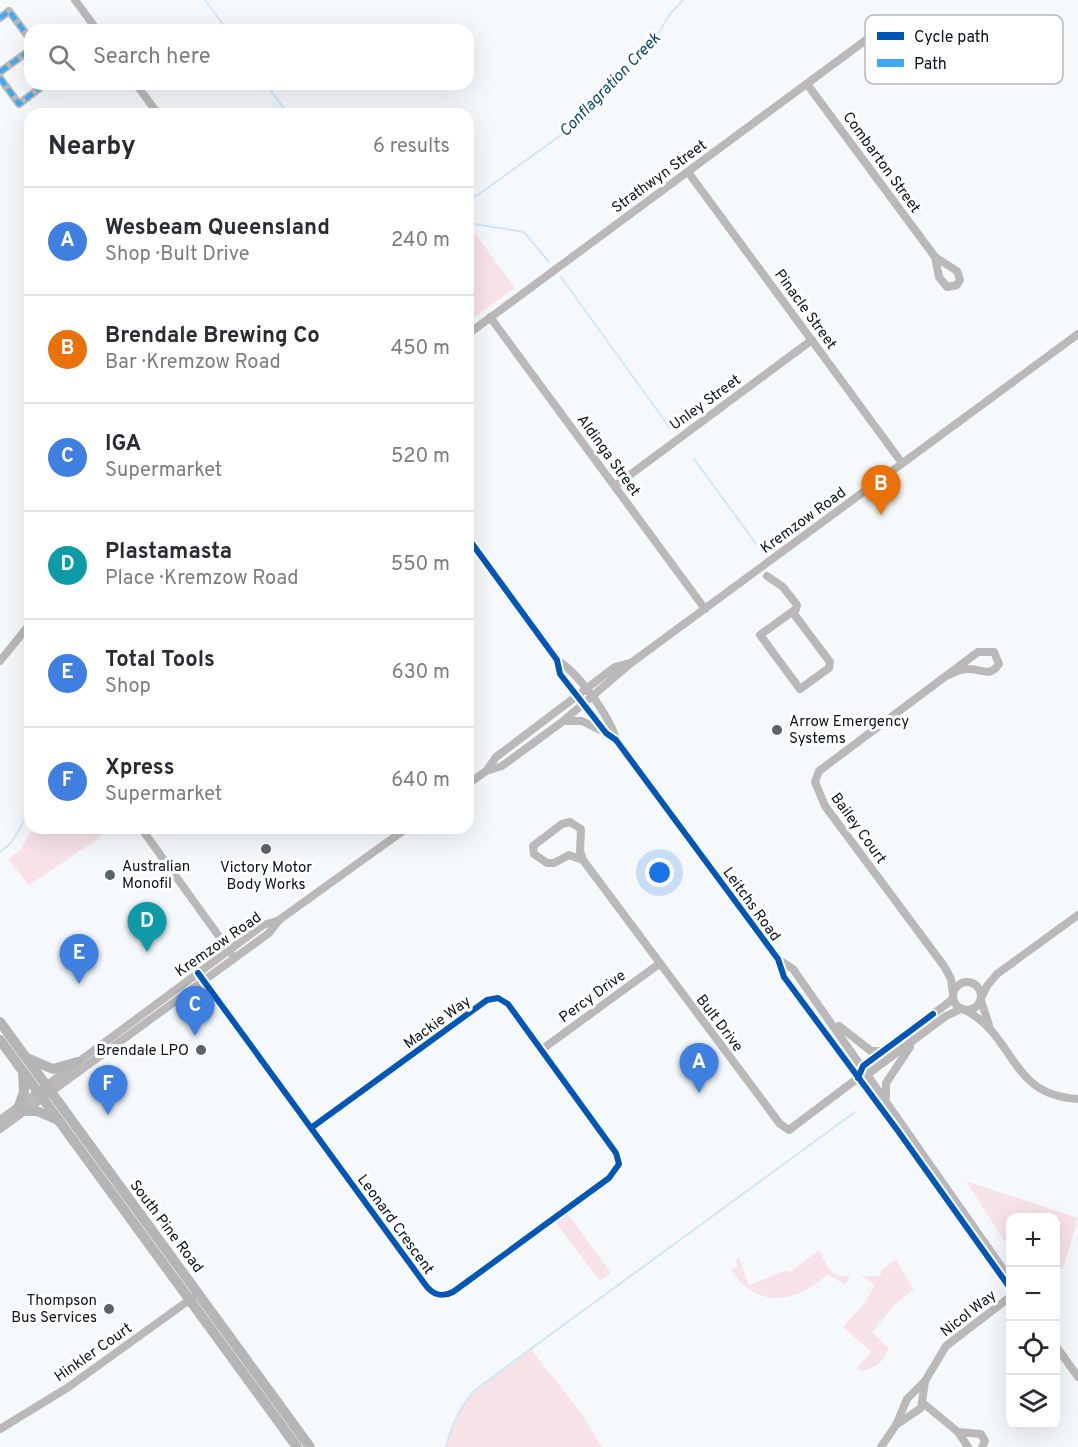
<!DOCTYPE html>
<html lang="en">
<head>
<meta charset="utf-8">
<style>
  :root { --surface:#fff; --page:#f7f7f7; --text:#2b2b33; --muted:#7c7c81; --line:#e1e1e2; --accent:#5d6469 }
  body { margin:0; font-family:Overpass,sans-serif; background:var(--page); color:var(--text) }
  .controls { position:absolute; right:18px; bottom:18px; display:grid; overflow:hidden; border-radius:12px; box-shadow:0 6px 24px #0002 }
  .controls button { width:54px; height:54px; display:grid; place-items:center; padding:0; border:0; border-bottom:2px solid var(--line); background:var(--surface); color:var(--text); font:30px sans-serif }
  .you { position:absolute; left:660px; top:873px; width:21px; height:21px; margin:-15px; border:4px solid #fff; border-radius:50%; background:#1a73e8; box-shadow:0 0 0 9px #1a73e833 }
  .badge { display:grid; place-items:center; width:39px; height:39px; border-radius:50%; background:var(--accent); color:#fff; font-size:20px; font-weight:700 }
  .pin { position:absolute; translate:-50% -50px; filter:drop-shadow(0 2px 3px #0008) }
  .pin::after { content:''; position:absolute; top:32px; width:21px; height:18px; background:inherit; clip-path:polygon(0 0,100% 0,50% 100%) }
  .list { margin:0; padding:0; list-style:none }
  h2 { display:flex; justify-content:space-between; align-items:center; height:78px; margin:0; padding:0 24px; font-size:26px }
  h2 small { font-size:20px; font-weight:400; color:var(--muted) }
  .list li { display:grid; grid-template-columns:39px 1fr auto; gap:18px; align-items:center; box-sizing:border-box; height:108px; padding:0 24px; border-top:2px solid var(--line) }
  .list b { display:block; font-size:22px; white-space:nowrap }
  .list p { margin:0; font-size:20px; white-space:nowrap; color:var(--muted) }
  .list em { font-size:20px; font-style:normal; color:var(--muted) }
  .icon { flex:none; width:33px; height:33px; fill:none; stroke:currentColor; stroke-width:2; stroke-linecap:round; stroke-linejoin:round }
  .map { position:relative; flex:none; width:1078px; height:1447px; overflow:hidden }
  .search { position:absolute; background:var(--surface); box-shadow:0 6px 24px #0002; left:24px; top:24px; width:450px; height:66px; display:flex; align-items:center; gap:15px; box-sizing:border-box; padding:0 21px; border-radius:18px; color:var(--muted); font-size:22px }
  .panel { position:absolute; background:var(--surface); box-shadow:0 6px 24px #0002; left:24px; top:108px; width:450px; height:726px; border-radius:18px }
  .map>svg:first-child { display:block }
  .green { fill:#f7e2e7 }
  .lines { fill:none; stroke-linecap:round; stroke-linejoin:round }
  .stream { stroke:#d0e7f8; stroke-width:2 }
  .minor { stroke:#bab8b9; stroke-width:8 }
  .highway { stroke:#b6b5b6; stroke-width:10 }
  .quiet { stroke:#3fa9f5; stroke-width:4.5; stroke-dasharray:9 4.5; stroke-linecap:butt }
  .cycleway-casing { stroke:#fff; stroke-width:10 }
  .cycleway { stroke:#0057b8; stroke-width:6 }
  .poi-dot { fill:#5d6469; stroke:#fff; stroke-width:2 }
  .labels { text-anchor:middle; stroke-width:6; stroke-linejoin:round; paint-order:stroke }
  .street-label { font-size:15px; fill:#0b141a; stroke:#fff }
  .poi-label { font-size:15px; fill:#0b141a; stroke:#fff; text-anchor:start }
  .water-label { font-size:16px; font-style:italic; fill:#00486e; stroke:#fff }
  .key { fill:#fff; stroke:#b6b8ba; stroke-width:1.5 }
  .key-label { font-size:16px; fill:#0b141a }
</style>
</head>
<body>
<div class="map">
<svg width="1078" height="1447" viewBox="0 0 1078 1447">
  <rect width="100%" height="100%" fill="#f6f9fb"/>
  <g class="green">
    <polygon points="468,231 474,232 515,288 468,322"/>
    <polygon points="33,828 114,828 29,885 8,859 21,849"/>
    <polygon points="966,1181 1078,1218 1064,1265 1056,1275 1056,1218 1010,1218 1010,1250"/>
    <polygon points="565,1210 611,1273 600,1281 553,1219"/>
    <path d="M819,1250C828,1267 830,1278 850,1276L845,1285L828,1274C806,1295 775,1308 747,1288C741,1284 736,1276 731,1271L738,1266L735,1260L739,1258L749,1285L787,1270L789,1273Z"/>
    <path d="M896,1260L914,1289L895,1304L872,1333L889,1348C882,1363 878,1367 862,1371L857,1368L871,1352L843,1327L864,1304L875,1285L861,1276H880L882,1270Z"/>
    <path d="M531,1349L581,1413L602,1447H446C460,1393 488,1380 531,1349Z"/>
  </g>
  <g class="lines">
    <g class="stream">
      <polyline points="205,0 227,30"/>
      <polyline points="266,84 288,114"/>
      <polyline points="468,202 568,130 658,34 670,14 683,0"/>
      <polyline points="468,223 524,232 549,262"/>
      <polyline points="561,277 670,428"/>
      <polyline points="694,459 757,545"/>
      <polyline points="0,852 11,843 30,811"/>
      <path d="M446,1447C452,1423 460,1407 476,1389L855,1112"/>
    </g>
    <g class="minor">
      <polyline points="75,0 97,30"/>
      <polyline points="0,18 9,11 30,39"/>
      <polyline points="0,72 30,50"/>
      <polyline points="0,78 19,104 45,84"/>
      <polyline points="136,84 158,114"/>
      <polyline points="807,84 935,257 957,271 960,280 957,285 947,287 939,277 935,257"/>
      <polyline points="688,172 902,463"/>
      <polyline points="490,317 705,609"/>
      <polyline points="468,334 866,40"/>
      <polyline points="615,486 812,340"/>
      <polyline points="468,538 557,660 560,674 606,733 616,740 778,959 784,977 898,1131 1010,1288"/>
      <polyline points="767,576 783,587 797,605 794,614 830,662 829,668 800,689 760,635 796,609"/>
      <path d="M557,660C578,673 610,716 616,740"/>
      <polyline points="0,661 30,624"/>
      <path d="M946,676C954,673 961,668 970,669C984,670 990,677 999,664L994,652H978L819,771L815,782L825,806L944,966L951,979L953,994"/>
      <polyline points="566,721 582,721 604,732"/>
      <polyline points="487,770 496,757 615,667 630,663"/>
      <polyline points="468,784 486,771 502,766 562,722 631,663 1078,334"/>
      <polyline points="141,828 231,953"/>
      <polyline points="583,860 569,855 554,863 547,863 534,854 533,846 562,824 570,822 581,829 580,851 583,860 780,1124 789,1130 858,1078 868,1074 946,1016 961,1009"/>
      <polyline points="778,959 793,969 1010,1279"/>
      <path d="M198,973L427,1287C435,1296 443,1297 453,1292L609,1178L619,1164L616,1153L508,1004L498,998L487,1000L311,1128"/>
      <circle cx="967" cy="996" r="14"/>
      <polyline points="981,998 987,986 997,974 1078,915"/>
      <polyline points="981,1001 989,1025"/>
      <path d="M965,1010C1016,1036 1009,1096 1078,1099"/>
      <polyline points="839,1026 871,1051 881,1051"/>
      <polyline points="541,1050 659,964"/>
      <polyline points="862,1068 953,999"/>
      <polyline points="886,1097 886,1083 910,1047"/>
      <polyline points="0,1120 263,925 277,921"/>
      <polyline points="0,1129 269,933 279,920 407,828"/>
      <polyline points="1056,1346 1078,1377"/>
      <polyline points="923,1403 958,1432 968,1447"/>
      <polyline points="896,1425 907,1399 925,1381 946,1346 1010,1297"/>
      <polyline points="0,1429 67,1388 192,1298"/>
      <polyline points="958,1432 981,1434 985,1441 982,1447"/>
      <polyline points="881,1447 896,1425 921,1408 925,1382"/>
    </g>
    <g class="highway">
      <polyline points="0,1022 310,1447"/>
      <polyline points="0,1040 297,1447"/>
      <polyline points="27,1058 53,1069 77,1062"/>
      <polyline points="19,1106 24,1092 23,1072"/>
      <polyline points="25,1111 37,1111 58,1120"/>
    </g>
    <g class="quiet">
      <polyline points="0,18 9,11 30,39"/>
      <polyline points="0,72 30,50"/>
      <polyline points="0,78 19,104 45,84"/>
    </g>
    <g class="cycleway-casing">
      <g id="cycleway">
        <polyline points="468,538 557,660 560,674 606,733 616,740 778,959 784,977 898,1131 1010,1288"/>
        <path d="M198,973L427,1287C435,1296 443,1297 453,1292L609,1178L619,1164L616,1153L508,1004L498,998L487,1000L311,1128"/>
        <polyline points="858,1078 863,1066 933,1014"/>
      </g>
    </g>
    <use href="#cycleway" class="cycleway"/>
  </g>
  <g class="poi-dot">
    <circle cx="777" cy="730" r="6"/>
    <circle cx="266" cy="849" r="6"/>
    <circle cx="110" cy="875" r="6"/>
    <circle cx="201" cy="1050" r="6"/>
    <circle cx="109" cy="1309" r="6"/>
  </g>
  <g class="labels">
    <g class="street-label">
      <text transform="translate(882 162) rotate(54)" y="5">Combarton Street</text>
      <text transform="translate(659 176) rotate(-36)" y="5">Strathwyn Street</text>
      <text transform="translate(806 309) rotate(54)" y="5">Pinacle Street</text>
      <text transform="translate(705 402) rotate(-36)" y="5">Unley Street</text>
      <text transform="translate(609 455) rotate(54)" y="5">Aldinga Street</text>
      <text transform="translate(803 520) rotate(-36)" y="5">Kremzow Road</text>
      <text transform="translate(859 828) rotate(54)" y="5">Bailey Court</text>
      <text transform="translate(752 904) rotate(54)" y="5">Leitchs Road</text>
      <text transform="translate(218 944) rotate(-35)" y="5">Kremzow Road</text>
      <text transform="translate(592 996) rotate(-36)" y="5">Percy Drive</text>
      <text transform="translate(437 1022) rotate(-36)" y="5">Mackie Way</text>
      <text transform="translate(720 1023) rotate(53)" y="5">Bult Drive</text>
      <text transform="translate(396 1224) rotate(54)" y="5">Leonard Crescent</text>
      <text transform="translate(167 1226) rotate(53)" y="5">South Pine Road</text>
      <text transform="translate(968 1313) rotate(-38)" y="5">Nicol Way</text>
      <text transform="translate(93 1352) rotate(-35)" y="5">Hinkler Court</text>
    </g>
    <g class="poi-label">
      <text x="789" y="726">Arrow Emergency<tspan x="789" dy="17">Systems</tspan></text>
      <text x="122" y="871">Australian<tspan x="122" dy="17">Monofil</tspan></text>
      <text x="266" y="872" text-anchor="middle">Victory Motor<tspan x="266" dy="17">Body Works</tspan></text>
      <text x="189" y="1055" text-anchor="end">Brendale LPO</text>
      <text x="97" y="1305" text-anchor="end">Thompson<tspan x="97" dy="17">Bus Services</tspan></text>
    </g>
    <g class="water-label">
      <text transform="translate(609 84) rotate(-46)" y="6">Conflagration Creek</text>
    </g>
  </g>
  <rect x="865" y="15" width="198" height="69" rx="9" class="key"/>
  <rect x="877" y="32" width="27" height="8" fill="#0057b8"/>
  <rect x="877" y="59" width="27" height="8" fill="#3fa9f5"/>
  <g class="key-label">
    <text x="914" y="42">Cycle path</text>
    <text x="914" y="69">Path</text>
  </g>
</svg>
<div class="controls">
<button>+</button>
<button>−</button>
<button><svg class="icon" aria-label="locate" viewBox="0 0 24 24"><circle cx="12" cy="12" r="6"/><path d="M12 2v4M12 18v4M2 12h4M18 12h4"/></svg></button>
<button><svg class="icon" aria-label="layers" viewBox="0 0 24 24"><path d="M12 4l9 5-9 5-9-5zM3 14l9 5 9-5"/></svg></button>
</div>
<div class="you"></div>
<div class="pin badge" style="left:699px;top:1093px;background:#3f7fe0">A</div>
<div class="pin badge" style="left:881px;top:515px;background:#e8710a">B</div>
<div class="pin badge" style="left:195px;top:1036px;background:#3f7fe0">C</div>
<div class="pin badge" style="left:147px;top:952px;background:#0f9aa8">D</div>
<div class="pin badge" style="left:79px;top:984px;background:#3f7fe0">E</div>
<div class="pin badge" style="left:108px;top:1115px;background:#3f7fe0">F</div>
<div class="search"><svg class="icon" aria-label="search" viewBox="0 0 24 24"><circle cx="10" cy="10" r="6"/><path d="M15 15l6 6"/></svg>Search here</div>
<section class="panel">
<h2>Nearby<small>6 results</small></h2>
<ul class="list">
<li><span class="badge" style="background:#3f7fe0">A</span><div><b>Wesbeam Queensland</b><p>Shop · Bult Drive</p></div><em>240 m</em></li>
<li><span class="badge" style="background:#e8710a">B</span><div><b>Brendale Brewing Co</b><p>Bar · Kremzow Road</p></div><em>450 m</em></li>
<li><span class="badge" style="background:#3f7fe0">C</span><div><b>IGA</b><p>Supermarket</p></div><em>520 m</em></li>
<li><span class="badge" style="background:#0f9aa8">D</span><div><b>Plastamasta</b><p>Place · Kremzow Road</p></div><em>550 m</em></li>
<li><span class="badge" style="background:#3f7fe0">E</span><div><b>Total Tools</b><p>Shop</p></div><em>630 m</em></li>
<li><span class="badge" style="background:#3f7fe0">F</span><div><b>Xpress</b><p>Supermarket</p></div><em>640 m</em></li>
</ul>
</section>
</div>
</body>
</html>
